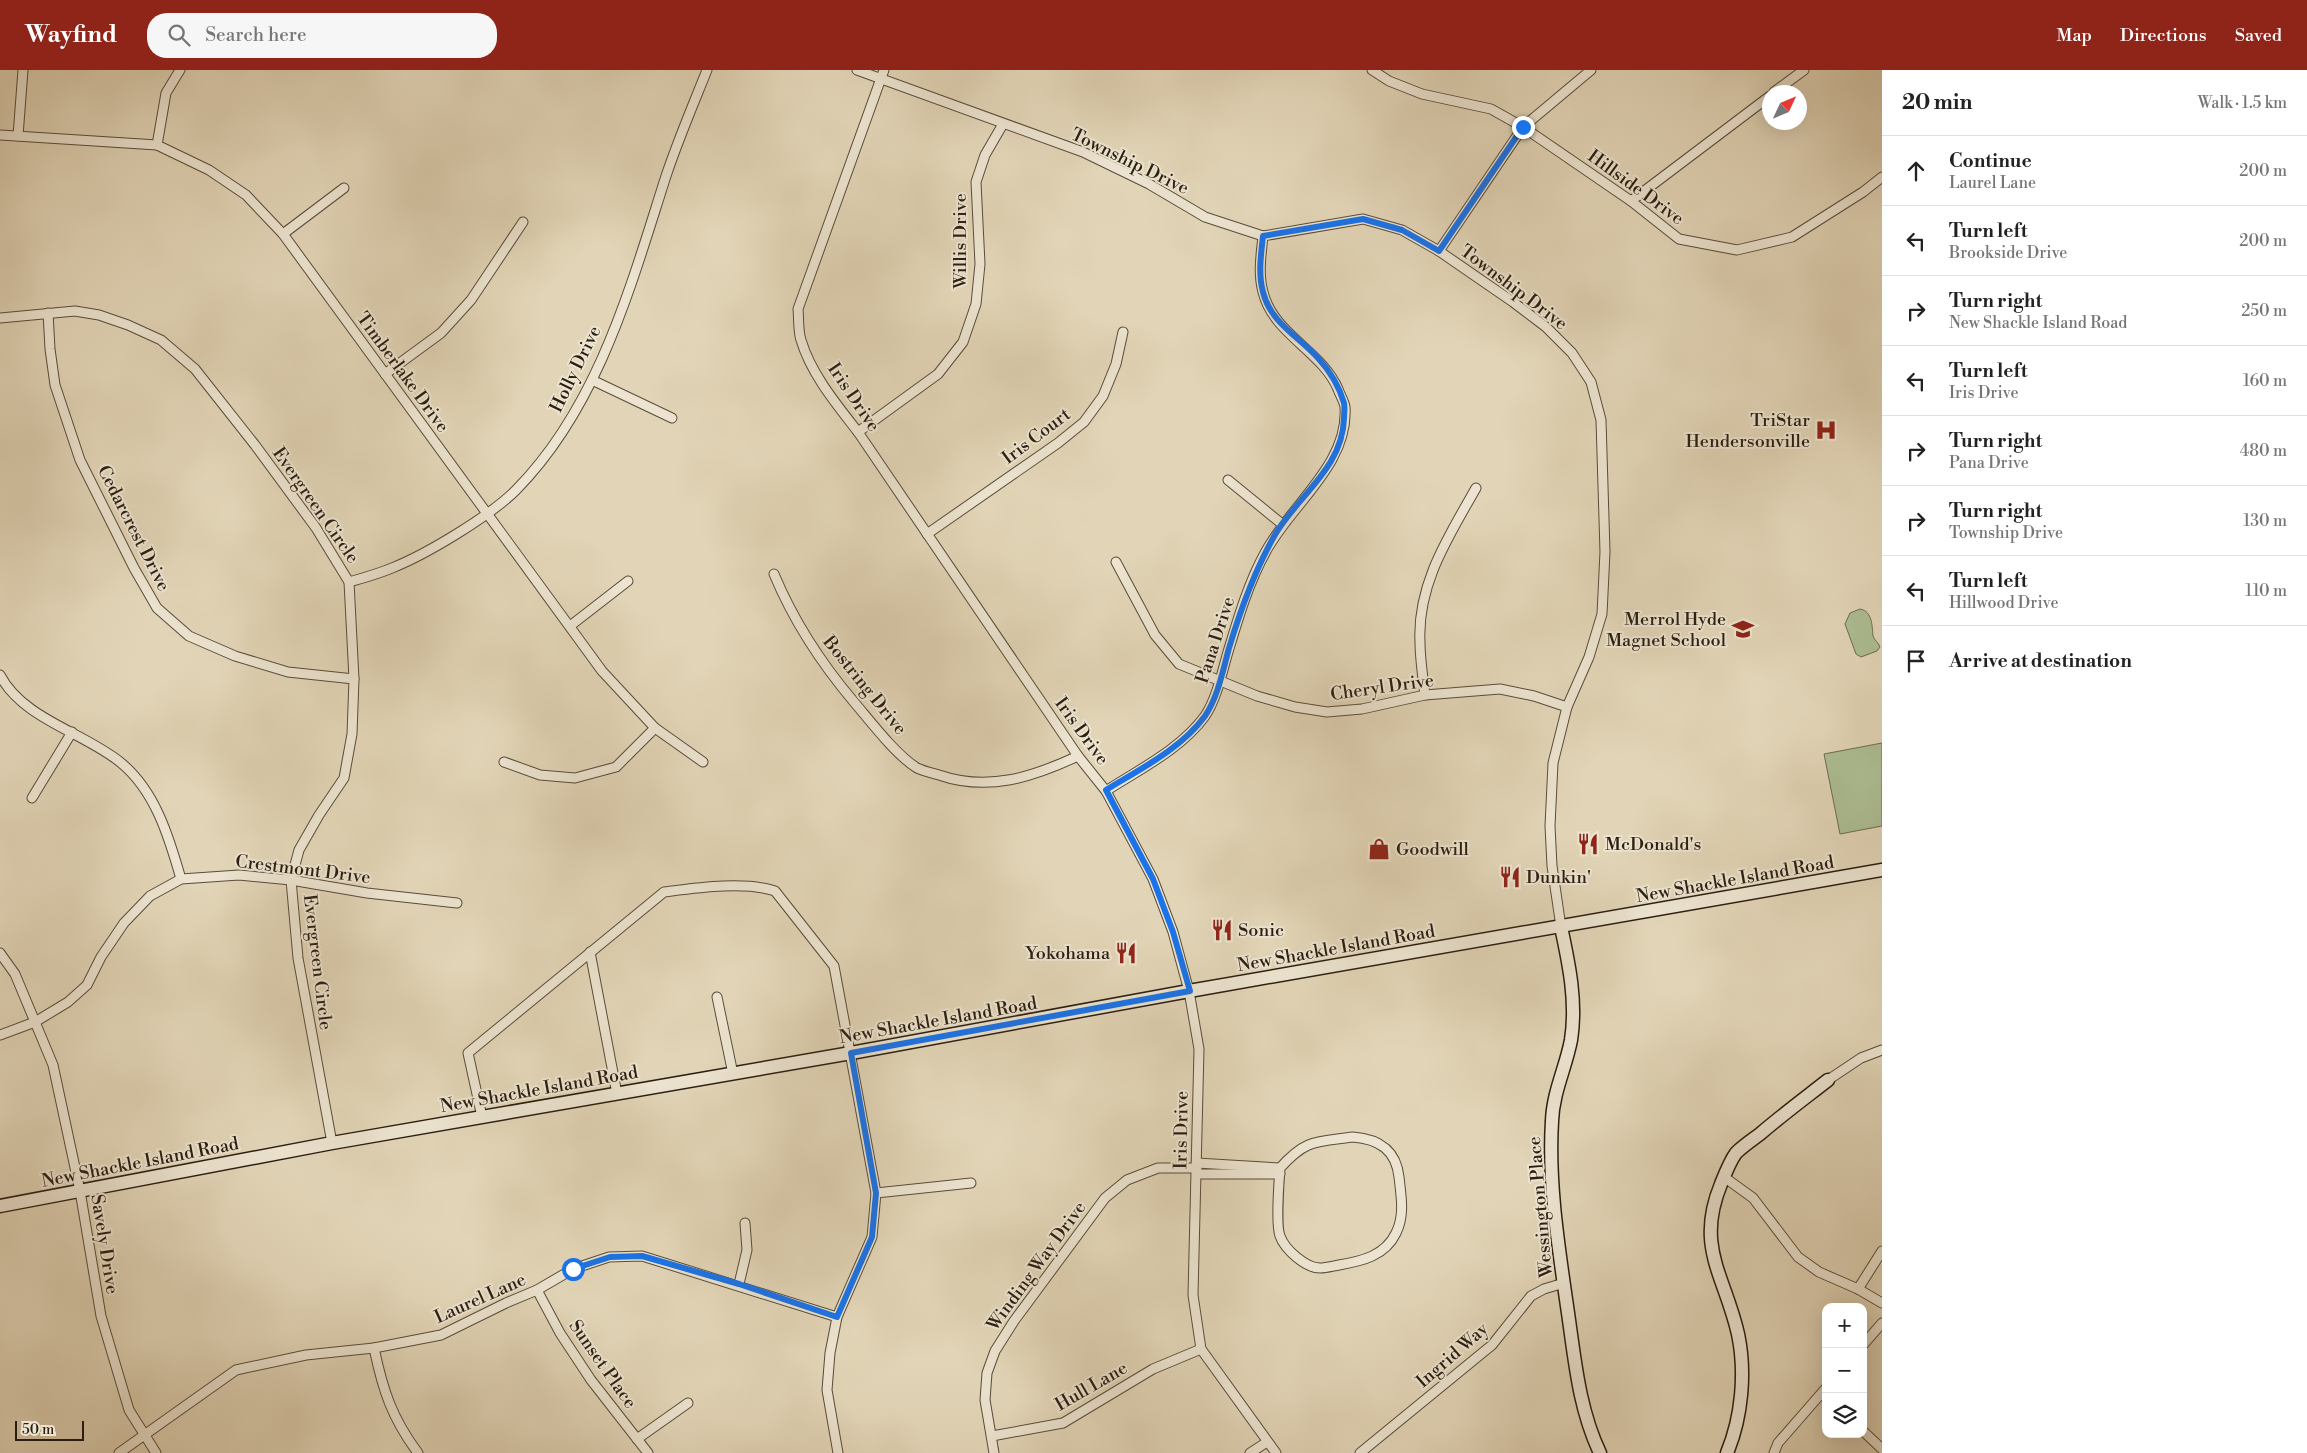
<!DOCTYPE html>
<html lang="en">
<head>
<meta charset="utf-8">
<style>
  :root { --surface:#fff; --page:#f6f6f6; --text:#222; --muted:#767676; --line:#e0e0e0; --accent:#8f2418 }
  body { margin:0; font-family:"Libre Bodoni",serif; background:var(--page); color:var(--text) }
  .controls { position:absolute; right:15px; bottom:15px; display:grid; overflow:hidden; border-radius:10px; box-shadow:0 5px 20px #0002 }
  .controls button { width:45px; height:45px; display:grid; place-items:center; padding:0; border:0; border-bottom:1px solid var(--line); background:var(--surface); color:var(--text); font:25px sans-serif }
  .compass { position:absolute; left:1762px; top:15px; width:45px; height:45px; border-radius:50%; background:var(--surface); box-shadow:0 5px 20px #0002; rotate:46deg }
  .scale { position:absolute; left:15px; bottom:12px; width:69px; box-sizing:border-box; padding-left:5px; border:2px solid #2b1e11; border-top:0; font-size:14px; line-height:18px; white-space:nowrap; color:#2b1e11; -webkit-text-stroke:4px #ece4d0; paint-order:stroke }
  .stop { position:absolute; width:15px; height:15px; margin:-11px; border:4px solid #1a73e8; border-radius:50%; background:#fff }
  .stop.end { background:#1a73e8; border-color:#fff; box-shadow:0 1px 5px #0008 }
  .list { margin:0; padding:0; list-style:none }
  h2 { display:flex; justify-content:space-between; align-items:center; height:65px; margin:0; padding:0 20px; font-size:21px }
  h2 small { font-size:16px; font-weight:400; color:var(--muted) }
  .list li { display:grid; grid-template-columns:32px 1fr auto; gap:15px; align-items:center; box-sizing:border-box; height:70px; padding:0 20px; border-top:1px solid var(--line) }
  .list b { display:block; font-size:19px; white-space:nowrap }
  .list p { margin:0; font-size:16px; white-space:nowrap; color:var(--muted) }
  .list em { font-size:16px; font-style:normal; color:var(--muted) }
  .icon { flex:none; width:28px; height:28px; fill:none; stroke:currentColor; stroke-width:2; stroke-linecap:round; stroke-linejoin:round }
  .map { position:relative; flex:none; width:1882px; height:1383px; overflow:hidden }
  header { display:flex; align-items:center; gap:30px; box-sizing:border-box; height:70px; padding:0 25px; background:var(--accent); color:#fff }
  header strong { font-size:24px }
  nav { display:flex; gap:28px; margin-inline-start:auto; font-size:18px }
  .search { width:350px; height:45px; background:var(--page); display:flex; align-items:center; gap:12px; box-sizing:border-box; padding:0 18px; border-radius:20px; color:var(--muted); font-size:19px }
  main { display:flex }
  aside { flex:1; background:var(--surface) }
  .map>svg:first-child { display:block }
  .green { fill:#adbe93; stroke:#6c6e52 }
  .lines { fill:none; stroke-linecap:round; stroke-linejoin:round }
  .street-casing { stroke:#594c3a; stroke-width:11 }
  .secondary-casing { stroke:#2b1e11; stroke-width:15 }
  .street { stroke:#ece4d0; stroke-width:9 }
  .secondary { stroke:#ece4d0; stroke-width:12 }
  .route { stroke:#1a73e8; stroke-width:6 }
  .labels { text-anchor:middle; stroke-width:4; stroke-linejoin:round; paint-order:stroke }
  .street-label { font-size:18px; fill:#2b1e11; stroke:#ece4d0 }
  .poi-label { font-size:18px; fill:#2b1e11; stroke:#ece4d0; text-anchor:start }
</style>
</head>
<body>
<header>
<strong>Wayfind</strong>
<div class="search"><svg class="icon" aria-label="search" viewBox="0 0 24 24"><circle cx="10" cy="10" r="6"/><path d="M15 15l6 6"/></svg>Search here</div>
<nav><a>Map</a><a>Directions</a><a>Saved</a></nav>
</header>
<main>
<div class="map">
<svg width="1882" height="1383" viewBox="0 0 1882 1383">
  <rect width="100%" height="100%" fill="#e2d5b7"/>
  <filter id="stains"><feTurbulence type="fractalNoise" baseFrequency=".004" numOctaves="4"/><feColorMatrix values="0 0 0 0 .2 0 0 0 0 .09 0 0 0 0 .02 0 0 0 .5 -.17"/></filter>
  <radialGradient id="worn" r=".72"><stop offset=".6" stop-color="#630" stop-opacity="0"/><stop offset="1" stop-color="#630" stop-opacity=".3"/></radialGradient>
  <g class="green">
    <path d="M1860,539C1873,541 1872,558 1873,566C1874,570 1879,573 1880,577L1877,581L1861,587L1856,584L1845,554L1850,543Z"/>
    <polygon points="1882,673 1882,756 1840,764 1824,684"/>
  </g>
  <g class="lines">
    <g class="street-casing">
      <g id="street">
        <polyline points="857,0 1083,82 1149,114 1205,147 1263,166 1363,149 1402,160 1439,181 1513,232 1546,257 1572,283 1591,312 1601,350 1605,482 1602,544 1589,587 1567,637 1553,693 1550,756 1552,796 1561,857"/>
        <path d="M884,0L798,239C799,249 798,261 801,270C811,304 837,335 858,362L1078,686L1106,721L1153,809L1173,862L1189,921L1199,979L1193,1225L1201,1279L1276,1383"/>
        <polyline points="1372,0 1389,11 1422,24 1491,39 1523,57 1631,131 1679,169 1737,180 1792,167 1863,122 1882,107"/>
        <polyline points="1774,22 1804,0"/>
        <polyline points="0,65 157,75 209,100 246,125 283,164 602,601 655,658 703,692"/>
        <polyline points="18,66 23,0"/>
        <polyline points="157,75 166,23 180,0"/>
        <polyline points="1631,131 1770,26"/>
        <polyline points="283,164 344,118"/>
        <polyline points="1439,181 1523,57 1591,0"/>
        <polyline points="48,243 50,279 55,315 80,390 134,498 157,538 189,566 235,586 288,602 354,609"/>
        <polyline points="0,248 75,241 99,245 128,255 161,270 195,299 255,375 316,458 349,512 354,609 352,664 344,708 319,745 299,780 291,810 298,888 332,1073"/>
        <polyline points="385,304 441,263 471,230 523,152"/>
        <polyline points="592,310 672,348"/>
        <polyline points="858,362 938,304 963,272 976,234 980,194 976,112 985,85 1003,54"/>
        <polyline points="1228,410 1282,454"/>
        <polyline points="927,464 1058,373 1084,352 1103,326 1116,294 1123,262"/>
        <polyline points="1116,492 1155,565 1179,594 1257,626 1295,637 1327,642 1362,639 1425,625 1500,619 1534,626 1567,637"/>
        <path d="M774,504C794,552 821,593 854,632C871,652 896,685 917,698C923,701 932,703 939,705C988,722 1033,707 1078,686"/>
        <path d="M349,512C363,508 378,504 392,498C427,484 490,446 516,420C599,336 631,215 666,106C678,70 693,35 707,0"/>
        <polyline points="570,556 628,511"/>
        <path d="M0,605C23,649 83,662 120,692C155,720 169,767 181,809"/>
        <path d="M1425,625C1423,608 1420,589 1420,572C1417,514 1449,466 1476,418"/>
        <polyline points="504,692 540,705 575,708 616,697 655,658"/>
        <path d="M1106,721C1140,699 1181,679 1205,646C1217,628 1222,602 1228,582C1238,549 1248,514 1265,483C1290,435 1349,395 1345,337C1344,331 1340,325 1338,319C1322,281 1273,264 1263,222C1258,204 1261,185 1263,166"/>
        <polyline points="32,728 72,662"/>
        <polyline points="590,882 617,1024"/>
        <polyline points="0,883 15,904 53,995 80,1121 101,1246 129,1340 156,1383"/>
        <polyline points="717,927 733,1004"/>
        <polyline points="0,965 35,952 68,932 87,915 101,887 124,853 150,826 181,809 239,805 291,810 367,823 457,833"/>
        <polyline points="1828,1010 1861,988 1882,980"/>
        <path d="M482,1047L468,983L664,822C696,818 744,811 775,821L834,896L876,1123L872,1167L837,1247L830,1283L827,1320L838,1383"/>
        <path d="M1353,1067C1379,1069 1396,1080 1399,1107C1401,1126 1405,1145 1396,1163C1385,1186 1362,1191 1339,1195C1333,1196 1326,1198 1320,1198C1306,1198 1285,1180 1280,1166C1276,1156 1279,1111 1280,1098C1306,1069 1316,1072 1353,1067Z"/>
        <polyline points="1197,1093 1280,1098"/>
        <polyline points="1197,1104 1280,1104"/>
        <polyline points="1724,1107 1753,1128 1798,1187 1819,1202 1858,1219 1882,1233"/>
        <polyline points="876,1123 971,1113"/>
        <polyline points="739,1214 747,1180 745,1153"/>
        <polyline points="1858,1219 1882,1181"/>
        <polyline points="537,1220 560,1263 591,1310 648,1383"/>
        <polyline points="1863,1275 1882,1253"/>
        <path d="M374,1278C383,1321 392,1348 418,1383"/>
        <polyline points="1863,1361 1882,1379"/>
        <polyline points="992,1366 1063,1353 1153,1299 1201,1279"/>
        <polyline points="637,1369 688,1333"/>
        <polyline points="119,1383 236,1300 306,1285 374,1278 441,1265 506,1233 537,1220 573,1199 609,1187 642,1186 837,1247"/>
        <polyline points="994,1383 985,1330 987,1303 995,1281 1014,1251 1105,1128 1127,1110 1158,1098 1197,1098"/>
        <polyline points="1250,1383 1267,1372"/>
        <polyline points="1360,1383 1492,1275 1531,1226 1544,1219 1564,1213"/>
        <polyline points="1774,1383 1778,1373 1826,1318"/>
      </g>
    </g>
    <g class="secondary-casing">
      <g id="secondary">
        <path d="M1561,857C1569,894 1577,932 1571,970C1566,997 1553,1022 1552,1051C1548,1114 1559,1180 1568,1243C1575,1291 1579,1339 1600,1383"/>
        <polyline points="0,1136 332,1073 851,983 1189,921 1882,800"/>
        <path d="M1727,1383C1742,1347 1746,1302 1738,1264C1725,1206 1695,1177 1721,1114C1725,1104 1730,1091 1736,1083C1743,1076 1752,1070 1760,1064C1782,1045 1805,1028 1828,1010"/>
      </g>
    </g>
    <use href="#street" class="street"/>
    <use href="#secondary" class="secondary"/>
  </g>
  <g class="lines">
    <path class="route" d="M573,1199L610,1187L642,1186L739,1214L837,1247L872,1167L876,1123L851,983L1190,921L1173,862L1153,809L1106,720C1140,699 1181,679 1205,646C1218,627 1223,600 1229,578C1241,538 1255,499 1276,463C1299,425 1343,397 1344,348C1344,344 1345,338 1344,333C1339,316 1330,301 1318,288C1299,267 1270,252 1263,222C1258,204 1261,184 1263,166L1363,149L1402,160L1439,181L1523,57"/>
  </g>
  <defs>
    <g id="hospital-bare" transform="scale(1.725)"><path d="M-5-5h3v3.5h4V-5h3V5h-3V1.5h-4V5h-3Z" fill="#8f2418" stroke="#ece4d0" stroke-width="2.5" paint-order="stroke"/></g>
    <g id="school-bare" transform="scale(1.725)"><path d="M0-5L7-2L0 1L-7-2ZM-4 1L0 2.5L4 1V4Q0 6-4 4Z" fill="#8f2418" stroke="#ece4d0" stroke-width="2.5" paint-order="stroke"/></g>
    <g id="restaurant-bare" transform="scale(1.725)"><path d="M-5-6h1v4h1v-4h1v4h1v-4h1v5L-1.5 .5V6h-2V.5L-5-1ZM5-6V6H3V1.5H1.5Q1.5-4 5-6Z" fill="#8f2418" stroke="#ece4d0" stroke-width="2.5" paint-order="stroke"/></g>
    <g id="shop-bare" transform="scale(1.725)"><path d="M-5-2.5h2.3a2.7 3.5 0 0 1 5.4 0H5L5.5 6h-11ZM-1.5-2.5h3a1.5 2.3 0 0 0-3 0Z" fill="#8f2418" stroke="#ece4d0" stroke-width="2.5" paint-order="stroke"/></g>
  </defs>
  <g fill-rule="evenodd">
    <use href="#hospital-bare" x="1826" y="360"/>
    <use href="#school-bare" x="1743" y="559"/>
    <use href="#restaurant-bare" x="1588" y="774"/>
    <use href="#shop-bare" x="1379" y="779"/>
    <use href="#restaurant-bare" x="1510" y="807"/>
    <use href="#restaurant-bare" x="1222" y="860"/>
    <use href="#restaurant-bare" x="1126" y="883"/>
  </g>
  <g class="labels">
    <g class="street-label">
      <text transform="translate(1130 91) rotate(26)" y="6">Township Drive</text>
      <text transform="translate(1636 117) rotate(36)" y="6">Hillside Drive</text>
      <text transform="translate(960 171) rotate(-90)" y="6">Willis Drive</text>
      <text transform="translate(1514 217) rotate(37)" y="6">Township Drive</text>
      <text transform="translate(575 299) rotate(-64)" y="6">Holly Drive</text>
      <text transform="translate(403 302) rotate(54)" y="6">Timberlake Drive</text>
      <text transform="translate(854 327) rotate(56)" y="6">Iris Drive</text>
      <text transform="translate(1036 366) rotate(-37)" y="6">Iris Court</text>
      <text transform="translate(316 435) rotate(55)" y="6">Evergreen Circle</text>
      <text transform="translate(134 458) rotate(63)" y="6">Cedarcrest Drive</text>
      <text transform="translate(1215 570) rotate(-72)" y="6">Pana Drive</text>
      <text transform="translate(865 615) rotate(51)" y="6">Bostring Drive</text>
      <text transform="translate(1382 617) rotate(-8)" y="6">Cheryl Drive</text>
      <text transform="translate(1082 661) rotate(54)" y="6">Iris Drive</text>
      <text transform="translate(303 799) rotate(7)" y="6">Crestmont Drive</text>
      <text transform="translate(1735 809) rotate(-10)" y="6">New Shackle Island Road</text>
      <text transform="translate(1336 878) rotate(-10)" y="6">New Shackle Island Road</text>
      <text transform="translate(318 892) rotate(83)" y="6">Evergreen Circle</text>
      <text transform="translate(938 950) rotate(-10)" y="6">New Shackle Island Road</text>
      <text transform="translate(539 1019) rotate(-10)" y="6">New Shackle Island Road</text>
      <text transform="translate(1181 1060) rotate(-89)" y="6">Iris Drive</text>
      <text transform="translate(140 1092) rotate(-11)" y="6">New Shackle Island Road</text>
      <text transform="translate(1540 1137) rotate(-95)" y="6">Wessington Place</text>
      <text transform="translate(105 1174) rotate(81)" y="6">Savely Drive</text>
      <text transform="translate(1036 1196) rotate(-54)" y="6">Winding Way Drive</text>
      <text transform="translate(480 1228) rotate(-24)" y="6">Laurel Lane</text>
      <text transform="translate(1452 1285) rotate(-41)" y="6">Ingrid Way</text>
      <text transform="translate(603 1294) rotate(55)" y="6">Sunset Place</text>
      <text transform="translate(1091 1316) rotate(-30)" y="6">Hull Lane</text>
    </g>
    <g class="poi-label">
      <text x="1810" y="356" text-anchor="end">TriStar<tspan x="1810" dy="21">Hendersonville</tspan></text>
      <text x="1726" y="555" text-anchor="end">Merrol Hyde<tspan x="1726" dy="21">Magnet School</tspan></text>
      <text x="1605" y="780">McDonald's</text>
      <text x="1396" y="785">Goodwill</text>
      <text x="1526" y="813">Dunkin'</text>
      <text x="1238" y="866">Sonic</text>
      <text x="1110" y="889" text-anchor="end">Yokohama</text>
    </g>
  </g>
  <rect width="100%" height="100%" filter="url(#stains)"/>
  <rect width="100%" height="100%" fill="url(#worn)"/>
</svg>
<div class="controls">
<button>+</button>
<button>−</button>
<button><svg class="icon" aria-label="layers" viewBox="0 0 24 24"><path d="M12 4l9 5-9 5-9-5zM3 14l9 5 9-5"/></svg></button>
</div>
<svg class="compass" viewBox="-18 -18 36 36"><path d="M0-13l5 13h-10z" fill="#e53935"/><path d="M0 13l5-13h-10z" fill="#767676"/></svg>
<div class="scale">50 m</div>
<div class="stop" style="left:573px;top:1199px"></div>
<div class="stop end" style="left:1523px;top:57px"></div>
</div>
<aside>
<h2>20 min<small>Walk · 1.5 km</small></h2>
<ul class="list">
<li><svg class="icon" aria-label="ahead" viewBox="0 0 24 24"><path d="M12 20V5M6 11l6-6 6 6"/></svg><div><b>Continue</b><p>Laurel Lane</p></div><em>200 m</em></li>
<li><svg class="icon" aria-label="left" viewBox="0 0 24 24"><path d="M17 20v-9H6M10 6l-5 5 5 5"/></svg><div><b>Turn left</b><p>Brookside Drive</p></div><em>200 m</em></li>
<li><svg class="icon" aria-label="right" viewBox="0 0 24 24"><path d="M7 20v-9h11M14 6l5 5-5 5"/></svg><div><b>Turn right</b><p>New Shackle Island Road</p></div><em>250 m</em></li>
<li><svg class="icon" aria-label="left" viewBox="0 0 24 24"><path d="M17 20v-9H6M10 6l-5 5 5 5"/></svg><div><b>Turn left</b><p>Iris Drive</p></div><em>160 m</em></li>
<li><svg class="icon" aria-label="right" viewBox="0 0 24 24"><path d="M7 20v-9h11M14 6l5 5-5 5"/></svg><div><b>Turn right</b><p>Pana Drive</p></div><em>480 m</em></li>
<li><svg class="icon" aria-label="right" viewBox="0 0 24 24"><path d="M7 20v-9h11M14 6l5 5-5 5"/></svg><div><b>Turn right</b><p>Township Drive</p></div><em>130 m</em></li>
<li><svg class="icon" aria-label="left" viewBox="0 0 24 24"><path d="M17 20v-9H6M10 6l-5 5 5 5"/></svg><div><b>Turn left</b><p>Hillwood Drive</p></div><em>110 m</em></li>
<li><svg class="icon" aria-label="arrive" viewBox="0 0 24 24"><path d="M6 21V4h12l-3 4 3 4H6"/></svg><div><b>Arrive at destination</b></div></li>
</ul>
</aside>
</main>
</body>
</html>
